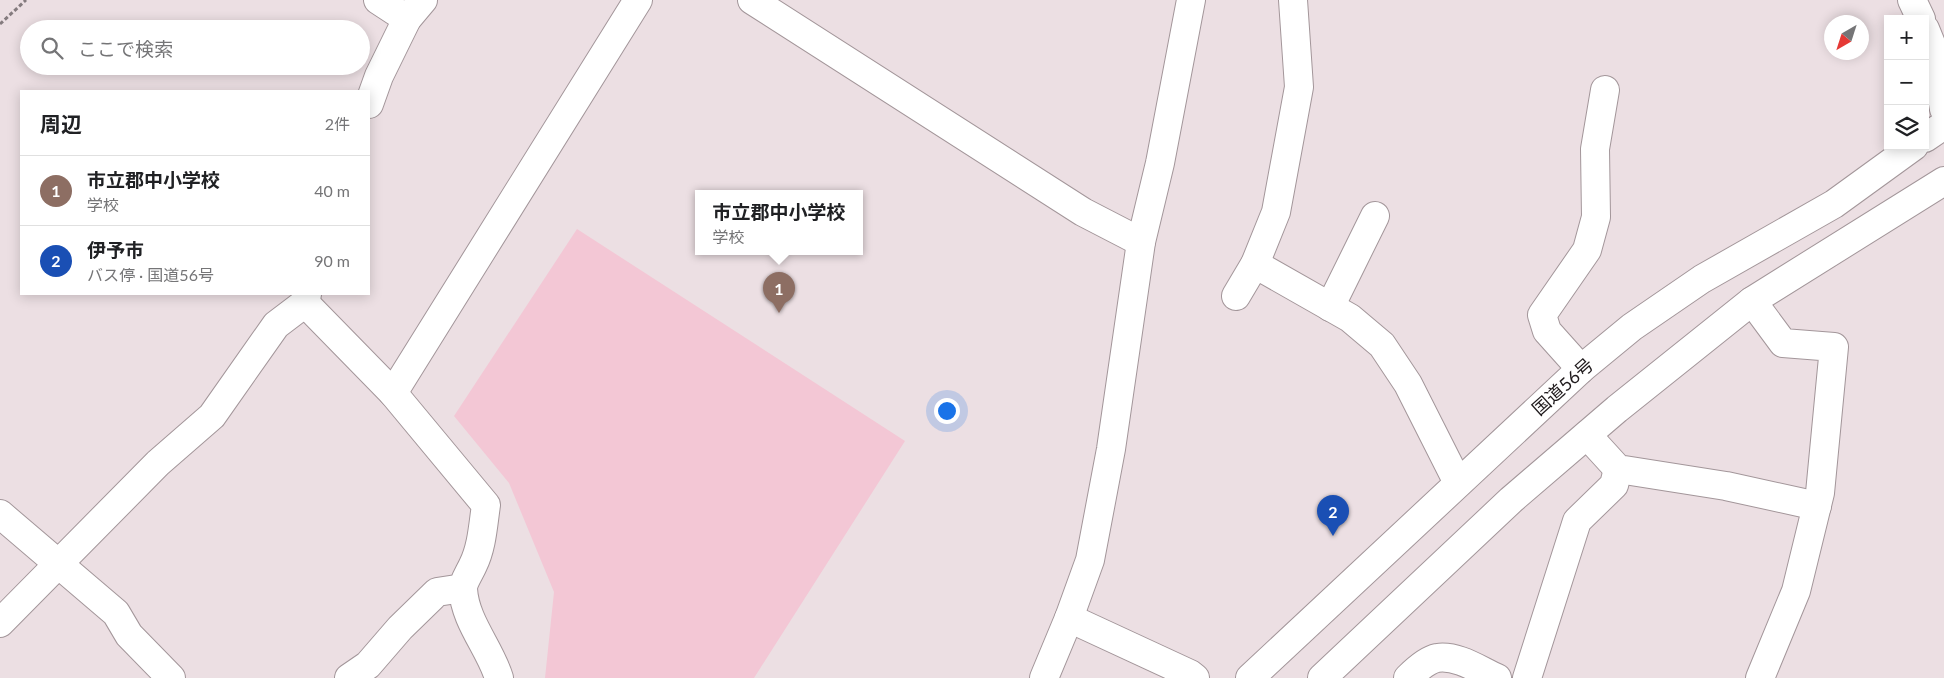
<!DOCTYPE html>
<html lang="ja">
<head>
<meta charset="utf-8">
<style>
  :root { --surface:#fff; --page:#f6f6f6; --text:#202124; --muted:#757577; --line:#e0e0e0; --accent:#7c3aed }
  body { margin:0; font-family:Lato,"Noto Sans JP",sans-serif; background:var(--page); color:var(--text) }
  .controls { position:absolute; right:15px; top:15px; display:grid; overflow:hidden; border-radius:0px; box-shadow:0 2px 12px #0003 }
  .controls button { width:45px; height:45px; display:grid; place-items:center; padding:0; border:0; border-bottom:1px solid var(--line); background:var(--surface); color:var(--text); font:25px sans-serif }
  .compass { position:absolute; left:1824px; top:15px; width:45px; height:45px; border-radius:50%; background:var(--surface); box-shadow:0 2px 12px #0003; rotate:219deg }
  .you { position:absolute; left:946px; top:410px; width:18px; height:18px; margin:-12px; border:4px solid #fff; border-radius:50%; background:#1a73e8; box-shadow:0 0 0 8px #1a73e833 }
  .badge { display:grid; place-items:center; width:32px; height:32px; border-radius:50%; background:var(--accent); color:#fff; font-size:16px; font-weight:700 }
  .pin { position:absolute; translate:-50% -41px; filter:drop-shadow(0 1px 2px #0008) }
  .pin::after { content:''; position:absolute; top:26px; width:18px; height:15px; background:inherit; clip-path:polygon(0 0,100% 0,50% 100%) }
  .popup { position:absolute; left:695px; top:190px; width:168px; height:65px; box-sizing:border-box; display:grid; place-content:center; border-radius:0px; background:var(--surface); filter:drop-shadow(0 1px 4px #0005); font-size:16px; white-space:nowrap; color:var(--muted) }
  .popup b { font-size:19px; color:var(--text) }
  .popup::after { content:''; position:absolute; left:50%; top:100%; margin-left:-10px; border:10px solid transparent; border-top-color:var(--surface) }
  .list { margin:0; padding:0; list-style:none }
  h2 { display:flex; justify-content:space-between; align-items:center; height:65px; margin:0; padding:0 20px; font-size:21px }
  h2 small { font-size:16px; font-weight:400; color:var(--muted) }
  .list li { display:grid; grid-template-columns:32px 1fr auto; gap:15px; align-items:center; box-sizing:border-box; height:70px; padding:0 20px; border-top:1px solid var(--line) }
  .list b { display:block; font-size:19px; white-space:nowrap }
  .list p { margin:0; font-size:16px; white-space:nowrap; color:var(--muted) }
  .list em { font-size:16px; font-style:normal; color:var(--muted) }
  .icon { flex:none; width:28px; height:28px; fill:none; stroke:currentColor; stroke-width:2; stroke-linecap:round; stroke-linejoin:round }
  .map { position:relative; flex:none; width:1944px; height:678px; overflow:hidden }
  .search { position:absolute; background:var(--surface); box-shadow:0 2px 12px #0003; left:20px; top:20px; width:350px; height:55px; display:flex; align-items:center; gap:12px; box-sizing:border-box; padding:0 18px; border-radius:28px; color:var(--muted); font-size:19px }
  .panel { position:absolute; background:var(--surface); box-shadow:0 2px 12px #0003; left:20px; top:90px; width:350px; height:205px; border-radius:0px }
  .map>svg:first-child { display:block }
  .green { fill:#f3c7d5 }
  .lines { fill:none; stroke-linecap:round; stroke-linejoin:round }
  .minor-casing { stroke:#a3969a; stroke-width:30 }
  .tertiary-casing { stroke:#a3969a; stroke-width:30 }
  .trunk-casing { stroke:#a3969a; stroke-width:30 }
  .path { stroke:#847b7e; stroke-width:3; stroke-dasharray:4 2.5; stroke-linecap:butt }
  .minor { stroke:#fff; stroke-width:28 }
  .tertiary { stroke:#fff; stroke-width:28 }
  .trunk { stroke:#fff; stroke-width:28 }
  .labels { text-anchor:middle; stroke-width:4; stroke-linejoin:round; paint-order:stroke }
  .street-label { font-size:18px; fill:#1f1a1c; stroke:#fff }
</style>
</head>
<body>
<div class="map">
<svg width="1944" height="678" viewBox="0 0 1944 678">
  <rect width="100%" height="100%" fill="#ecdfe3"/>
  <polygon class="green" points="577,229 905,441 754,678 545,678 554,592 509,483 454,416"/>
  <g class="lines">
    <g class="minor-casing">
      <g id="minor">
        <polyline points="378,0 407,19"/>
        <polyline points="752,0 1083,212 1141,242"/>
        <polyline points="369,104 379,76 407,19 423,0"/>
        <polyline points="1255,264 1350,318 1382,345 1408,384 1458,483"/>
        <polyline points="1236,296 1255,264 1276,212 1299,87 1293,0"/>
        <polyline points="1752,301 1783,343 1834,347 1820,493 1796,591 1760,678"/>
        <path d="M305,303L393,393L486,505C483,525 482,547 473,565C470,572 463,582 463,589C465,622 490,648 499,678"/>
        <polyline points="1330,307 1375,216"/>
        <polyline points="1581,369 1547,331 1542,315 1587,250 1596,217 1595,149 1605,90"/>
        <polyline points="393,393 638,0"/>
        <polyline points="1587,435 1618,469 1726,486 1817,506"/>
        <polyline points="0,514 116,613 129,635 171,678"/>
        <polyline points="1069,618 1190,674 1195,678"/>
        <polyline points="0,623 158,463 212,416 276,325 305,303 307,294"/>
        <polyline points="349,678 368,665 400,628 437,592 463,588"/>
        <polyline points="1044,678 1069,618 1090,560 1111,449 1141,242 1160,163 1191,0"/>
        <path d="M1408,678C1415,671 1427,660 1437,658C1458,655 1479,670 1497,678"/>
        <polyline points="1527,678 1577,521 1614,485 1618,469"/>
      </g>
    </g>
    <g class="tertiary-casing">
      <g id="tertiary">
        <polyline points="1912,0 1921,19"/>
        <polyline points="1925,29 1934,51 1944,109"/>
      </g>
    </g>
    <g class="trunk-casing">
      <g id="trunk">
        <polyline points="1925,138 1944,125"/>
        <polyline points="1250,678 1581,369 1632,327 1702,279 1834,204 1914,146"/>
        <polyline points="1322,678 1511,500 1617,409 1752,301 1944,181"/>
      </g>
    </g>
    <polyline class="path" points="0,24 26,0"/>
    <use href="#minor" class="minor"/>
    <use href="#tertiary" class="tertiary"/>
    <use href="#trunk" class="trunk"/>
  </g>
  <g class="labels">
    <g class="street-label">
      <text transform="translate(1563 387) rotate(-42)" y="6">国道56号</text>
    </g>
  </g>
</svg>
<div class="controls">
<button>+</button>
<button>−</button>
<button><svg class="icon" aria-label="layers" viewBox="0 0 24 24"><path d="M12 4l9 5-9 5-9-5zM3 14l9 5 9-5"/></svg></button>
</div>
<svg class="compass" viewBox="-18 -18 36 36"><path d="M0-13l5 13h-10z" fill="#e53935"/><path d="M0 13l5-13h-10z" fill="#757577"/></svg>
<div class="you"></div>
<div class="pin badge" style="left:779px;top:313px;background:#8d6e63">1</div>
<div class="popup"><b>市立郡中小学校</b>学校</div>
<div class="pin badge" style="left:1333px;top:536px;background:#1a4fb4">2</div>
<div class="search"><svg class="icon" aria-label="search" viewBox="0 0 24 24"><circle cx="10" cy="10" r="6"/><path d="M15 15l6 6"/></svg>ここで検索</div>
<section class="panel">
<h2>周辺<small>2件</small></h2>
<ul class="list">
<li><span class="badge" style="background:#8d6e63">1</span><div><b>市立郡中小学校</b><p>学校</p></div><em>40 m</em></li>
<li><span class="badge" style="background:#1a4fb4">2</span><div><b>伊予市</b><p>バス停 · 国道56号</p></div><em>90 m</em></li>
</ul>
</section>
</div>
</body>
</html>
